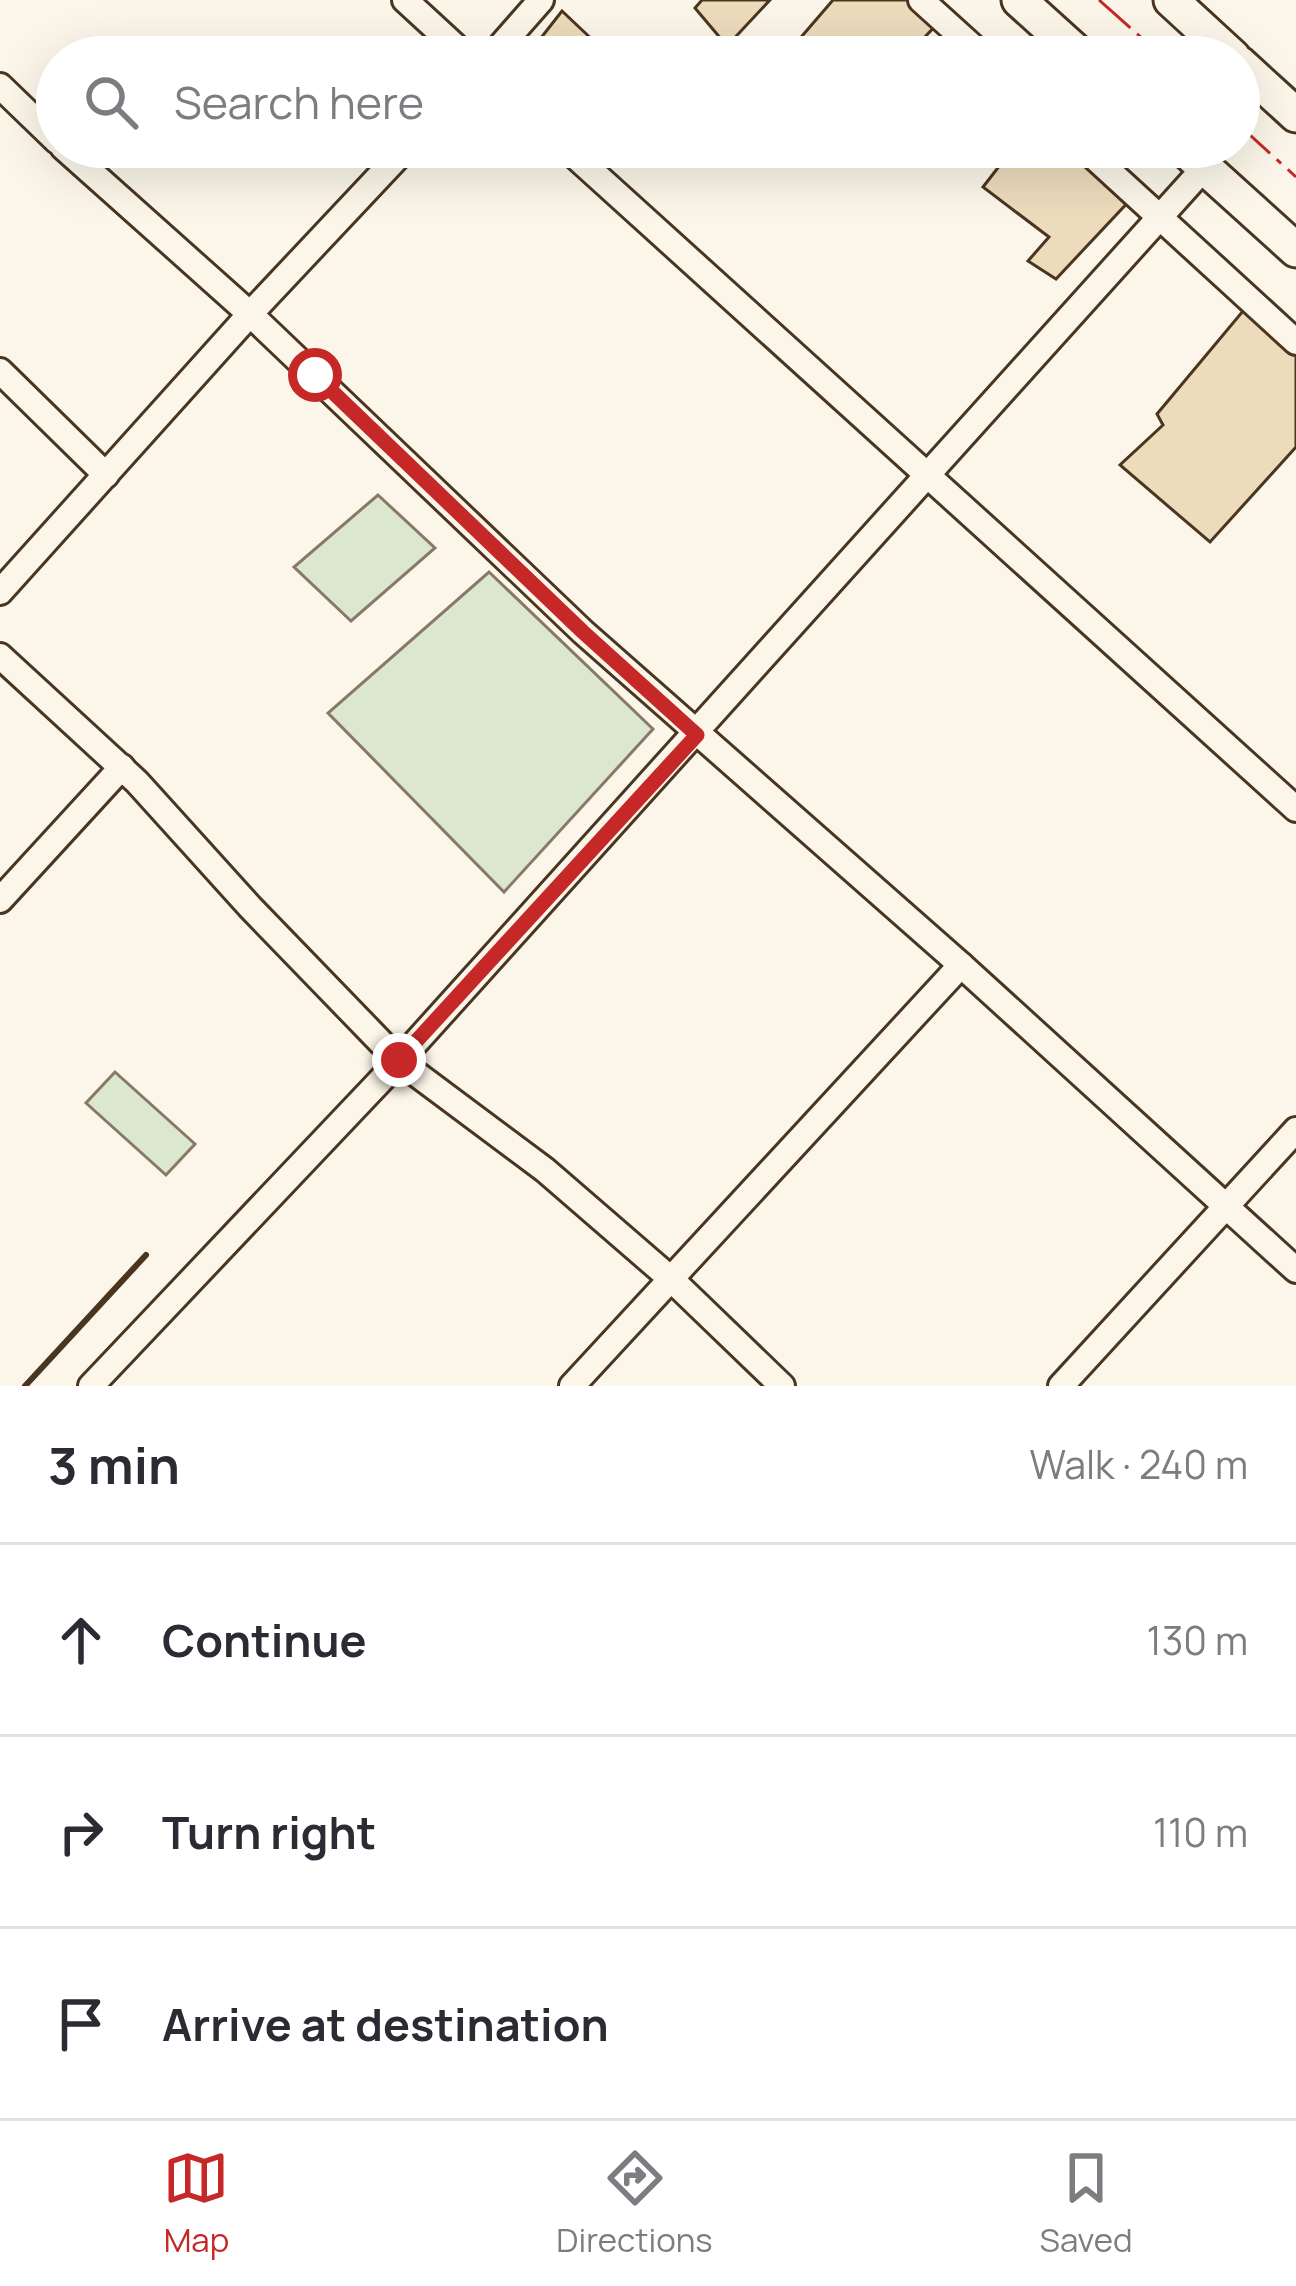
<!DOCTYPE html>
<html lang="en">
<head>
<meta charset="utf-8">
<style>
  :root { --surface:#fff; --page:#f2f2f3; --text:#2b2b33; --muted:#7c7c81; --line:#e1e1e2; --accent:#c62828 }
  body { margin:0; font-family:Manrope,sans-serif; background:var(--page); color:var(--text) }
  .stop { position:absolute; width:36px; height:36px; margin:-27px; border:9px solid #c62828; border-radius:50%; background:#fff }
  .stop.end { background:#c62828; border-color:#fff; box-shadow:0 3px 12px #0008 }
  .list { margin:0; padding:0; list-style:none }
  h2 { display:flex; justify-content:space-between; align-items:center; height:156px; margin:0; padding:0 48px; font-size:51px }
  h2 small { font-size:39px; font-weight:400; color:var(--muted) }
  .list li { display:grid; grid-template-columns:78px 1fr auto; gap:36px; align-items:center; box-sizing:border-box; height:192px; padding:0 48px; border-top:3px solid var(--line) }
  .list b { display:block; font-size:45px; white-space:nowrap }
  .list em { font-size:39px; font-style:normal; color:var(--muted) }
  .icon { flex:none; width:66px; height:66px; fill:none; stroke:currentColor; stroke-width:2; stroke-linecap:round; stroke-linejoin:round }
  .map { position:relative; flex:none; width:1296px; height:1386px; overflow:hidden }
  .search { position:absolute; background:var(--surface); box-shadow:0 12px 48px #0002; left:36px; right:36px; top:36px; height:132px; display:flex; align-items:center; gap:30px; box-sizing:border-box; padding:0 42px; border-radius:66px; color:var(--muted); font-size:45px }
  .sheet { height:732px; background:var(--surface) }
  nav { display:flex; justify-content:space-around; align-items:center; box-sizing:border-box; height:168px; border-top:3px solid var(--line); background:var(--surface); font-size:33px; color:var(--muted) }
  nav a { display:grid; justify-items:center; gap:6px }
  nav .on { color:var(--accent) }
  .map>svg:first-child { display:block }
  .green { fill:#dce7d0; stroke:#887966; stroke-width:3 }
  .building { fill:#ecdcbc; stroke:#4a3520; stroke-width:3 }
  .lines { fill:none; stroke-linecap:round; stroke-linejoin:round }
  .street-casing { stroke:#4a3520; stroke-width:30 }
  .secondary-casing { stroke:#4a3520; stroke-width:39 }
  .street { stroke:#fbf6e9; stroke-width:24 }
  .secondary { stroke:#fbf6e9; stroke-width:33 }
  .wall { stroke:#4a3520; stroke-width:6 }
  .power { stroke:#c62828; stroke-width:3; stroke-dasharray:42 9 6 9; stroke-linecap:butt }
  .route { stroke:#c62828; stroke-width:15 }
</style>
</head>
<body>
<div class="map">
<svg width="1296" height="1386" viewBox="0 0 1296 1386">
  <rect width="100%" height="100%" fill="#fbf6e9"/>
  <g class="green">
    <polygon points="378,495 435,548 351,621 294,567"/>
    <polygon points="489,572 653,729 504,892 328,713"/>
    <polygon points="115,1072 195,1144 166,1175 86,1103"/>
  </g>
  <g class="building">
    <polygon points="702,0 770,0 727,46 695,8"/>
    <polygon points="833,0 911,0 938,23 906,57 784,57"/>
    <polygon points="562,11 599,46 588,57 526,57"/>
    <polygon points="898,147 928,147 911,163"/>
    <polygon points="1014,147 1075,147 1132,198 1056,279 1028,261 1049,237 983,187"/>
    <polygon points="1243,311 1296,351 1296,447 1210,542 1120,465 1163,425 1157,414"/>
  </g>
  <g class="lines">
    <g class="street-casing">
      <g id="street">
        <polyline points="405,0 467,57"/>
        <polyline points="921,0 984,57"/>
        <polyline points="491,57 541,0"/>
        <polyline points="0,86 57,141"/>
        <polyline points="63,147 250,314 583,632 961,965 1296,1270"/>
        <polyline points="565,147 1296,809"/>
        <polyline points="1083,147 1296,342"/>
        <polyline points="0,371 106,475"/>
        <polyline points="0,592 250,314 407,147"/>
        <polyline points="0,656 137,782 250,907 399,1061 545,1170 671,1279 782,1386"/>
        <polyline points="0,900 122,767"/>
        <polyline points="91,1386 399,1061 1205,167"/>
        <polyline points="572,1386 961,965"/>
        <polyline points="1061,1386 1296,1130"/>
      </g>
    </g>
    <g class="secondary-casing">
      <g id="secondary">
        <polyline points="1019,0 1082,57"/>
        <polyline points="1171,0 1233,57"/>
        <polyline points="1239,63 1296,115"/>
        <polyline points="1182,147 1296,250"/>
      </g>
    </g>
    <use href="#street" class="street"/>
    <use href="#secondary" class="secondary"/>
    <polyline class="wall" points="25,1386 146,1255"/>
    <g class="power">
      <polyline points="1099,0 1163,57"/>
      <polyline points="1239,125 1296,177"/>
    </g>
  </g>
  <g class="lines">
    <polyline class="route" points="315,375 583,632 697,735 399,1060"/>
  </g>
</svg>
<div class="stop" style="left:315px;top:375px"></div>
<div class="stop end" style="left:399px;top:1060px"></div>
<div class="search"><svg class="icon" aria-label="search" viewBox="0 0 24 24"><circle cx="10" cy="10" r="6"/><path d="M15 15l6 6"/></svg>Search here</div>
</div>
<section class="sheet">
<h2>3 min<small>Walk · 240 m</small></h2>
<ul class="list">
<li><svg class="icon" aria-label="ahead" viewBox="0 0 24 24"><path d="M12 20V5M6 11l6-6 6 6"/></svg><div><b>Continue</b></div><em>130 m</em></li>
<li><svg class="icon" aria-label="right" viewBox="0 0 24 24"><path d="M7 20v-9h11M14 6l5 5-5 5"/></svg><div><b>Turn right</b></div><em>110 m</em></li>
<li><svg class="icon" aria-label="arrive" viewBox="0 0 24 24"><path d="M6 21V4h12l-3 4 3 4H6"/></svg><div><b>Arrive at destination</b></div></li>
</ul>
</section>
<nav>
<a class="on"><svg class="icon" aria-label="map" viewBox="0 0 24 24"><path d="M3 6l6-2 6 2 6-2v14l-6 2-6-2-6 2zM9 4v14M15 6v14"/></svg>Map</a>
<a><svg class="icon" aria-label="directions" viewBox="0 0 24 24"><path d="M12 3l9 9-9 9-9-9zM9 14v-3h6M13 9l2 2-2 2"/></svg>Directions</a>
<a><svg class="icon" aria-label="saved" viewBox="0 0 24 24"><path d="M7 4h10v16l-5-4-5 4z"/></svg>Saved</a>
</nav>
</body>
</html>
